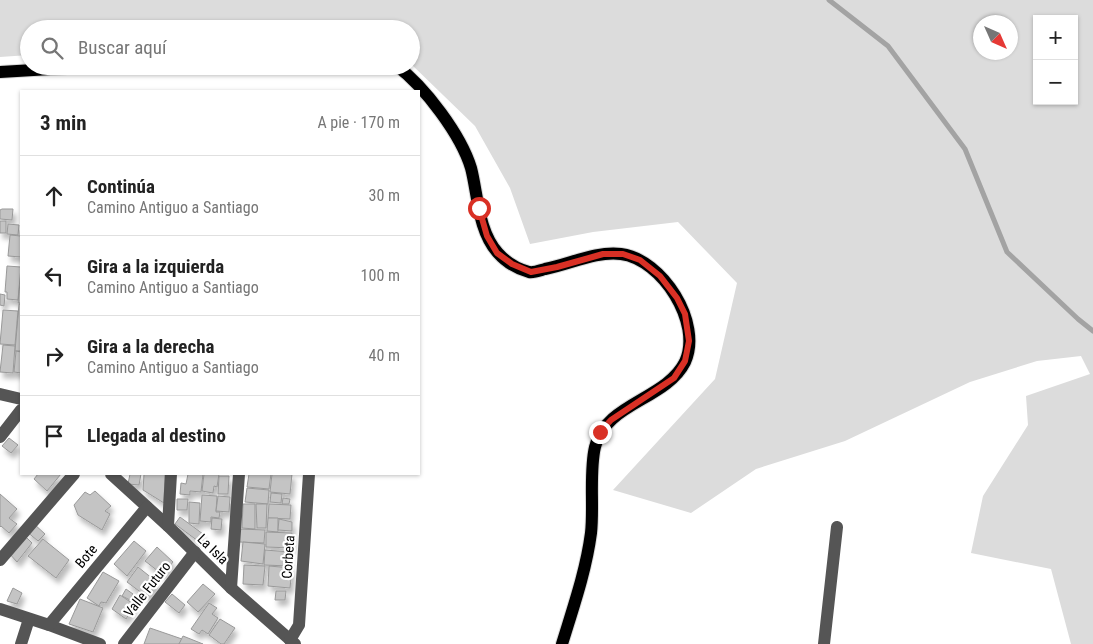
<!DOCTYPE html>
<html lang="es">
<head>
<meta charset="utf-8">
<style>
  :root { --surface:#fff; --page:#f2f2f2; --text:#222; --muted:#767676; --line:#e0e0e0 }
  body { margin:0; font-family:"Roboto Condensed",sans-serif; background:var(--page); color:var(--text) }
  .controls { position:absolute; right:15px; top:15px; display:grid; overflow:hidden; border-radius:0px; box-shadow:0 1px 4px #0004 }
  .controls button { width:45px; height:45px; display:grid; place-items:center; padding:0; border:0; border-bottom:1px solid var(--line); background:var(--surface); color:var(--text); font:25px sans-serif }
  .compass { position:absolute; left:973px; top:15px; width:45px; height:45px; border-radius:50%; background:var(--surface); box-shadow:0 1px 4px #0004; rotate:135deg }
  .stop { position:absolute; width:15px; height:15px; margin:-11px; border:4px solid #d93025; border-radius:50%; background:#fff }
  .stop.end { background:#d93025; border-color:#fff; box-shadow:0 1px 5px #0008 }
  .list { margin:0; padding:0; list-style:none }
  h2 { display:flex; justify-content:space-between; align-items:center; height:65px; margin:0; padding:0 20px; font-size:21px }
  h2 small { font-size:16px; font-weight:400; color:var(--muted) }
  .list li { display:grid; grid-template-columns:32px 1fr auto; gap:15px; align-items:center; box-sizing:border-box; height:80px; padding:0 20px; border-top:1px solid var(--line) }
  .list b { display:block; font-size:19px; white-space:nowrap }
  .list p { margin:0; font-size:16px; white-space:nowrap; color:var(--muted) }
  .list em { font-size:16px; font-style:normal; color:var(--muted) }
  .icon { flex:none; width:28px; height:28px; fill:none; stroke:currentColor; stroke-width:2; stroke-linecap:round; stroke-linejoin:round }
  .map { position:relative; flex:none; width:1093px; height:644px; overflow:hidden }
  .search { position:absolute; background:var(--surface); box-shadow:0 1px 4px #0004; left:20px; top:20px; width:400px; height:55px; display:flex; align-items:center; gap:12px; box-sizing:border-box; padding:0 18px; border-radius:28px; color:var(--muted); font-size:19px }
  .panel { position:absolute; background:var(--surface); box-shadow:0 1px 4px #0004; left:20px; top:90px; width:400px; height:385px; border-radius:0px }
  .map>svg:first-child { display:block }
  .green { fill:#dcdcdc; fill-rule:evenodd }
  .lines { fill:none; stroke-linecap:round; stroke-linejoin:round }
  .stream { stroke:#a3a3a3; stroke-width:5 }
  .building { fill:#c4c4c4; stroke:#999; filter:url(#shadow) }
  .major-casing { stroke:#dbdbdb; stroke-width:14 }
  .minor { stroke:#555; stroke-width:12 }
  .major { stroke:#000; stroke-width:12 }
  .route { stroke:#d93025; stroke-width:6 }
  .labels { text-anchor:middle; stroke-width:4.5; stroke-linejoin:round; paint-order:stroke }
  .street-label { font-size:14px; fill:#000; stroke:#fff }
</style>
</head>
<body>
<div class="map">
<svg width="1093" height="644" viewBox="0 0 1093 644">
  <defs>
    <filter id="shadow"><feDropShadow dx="3" dy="5.5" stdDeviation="2.5" flood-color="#0004"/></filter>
  </defs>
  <rect width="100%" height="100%" fill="#fff"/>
  <path class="green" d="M0,0H1093V644H1071L1051,569L971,553L983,496L1028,425L1026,396L1090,374L1081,356L1037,361L970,382L845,441L756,469L691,513L613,490L715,379L737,283L678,222L593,232L530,244L510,188L475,126L411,64V29H29V55L0,57ZM1037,19H1074V101H1037ZM980,22H1010V52H980Z"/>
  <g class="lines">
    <polyline class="stream" points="829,0 888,46 965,149 1007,252 1078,319 1093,331"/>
  </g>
  <g class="building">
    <polygon points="2,209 13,209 12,220 0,219 0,210"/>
    <rect x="0" y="221" width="6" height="12"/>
    <polygon points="8,224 19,225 18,235 7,234"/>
    <polygon points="10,235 21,236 21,257 8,256"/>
    <polygon points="7,266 21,267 18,300 7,299 7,292 5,292"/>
    <polygon points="21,272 21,303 18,303"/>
    <polygon points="0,294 5,295 4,306 0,305"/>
    <polygon points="19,304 21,304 21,351 15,351"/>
    <polygon points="3,310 18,311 15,345 0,344"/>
    <polygon points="3,345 15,346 13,373 0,372"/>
    <polygon points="16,351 21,352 21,373 14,372"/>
    <polygon points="9,438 18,445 11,453 2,446"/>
    <polygon points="38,474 61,474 47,491 34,479"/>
    <polygon points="130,474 141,474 139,485 128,484"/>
    <polygon points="144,474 165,474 164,503 143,490"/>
    <polygon points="188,474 203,474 201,492 190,491 190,495 180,494 181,483 186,484"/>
    <polygon points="204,474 219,474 217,487 214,486 213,493 202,491"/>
    <polygon points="249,474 271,474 269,489 247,487"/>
    <polygon points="272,474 292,474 290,494 270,492"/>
    <polygon points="219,476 229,476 228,494 218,494"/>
    <polygon points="247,488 269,490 268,504 245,502"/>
    <polygon points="95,491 111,506 105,511 110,514 102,530 78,515 74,505 85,492 90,495"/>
    <polygon points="271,493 282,494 281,503 270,502"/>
    <polygon points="0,494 17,509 9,518 17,524 9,533 1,526 0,527"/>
    <polygon points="202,495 217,496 216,512 220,512 219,518 211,517 211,522 200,521"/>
    <polygon points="218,496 230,497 229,512 216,511"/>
    <polygon points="283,498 290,499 289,504 282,504"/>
    <polygon points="177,499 188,499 187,510 177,510"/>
    <polygon points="189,502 200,503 199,524 189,523"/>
    <polygon points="243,504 255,504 255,529 242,528"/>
    <polygon points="256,504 267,504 266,528 257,528"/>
    <polygon points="269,504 291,505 290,519 268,518"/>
    <polygon points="180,517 203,534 198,541 175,524"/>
    <polygon points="212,518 222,519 221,530 211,529"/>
    <polygon points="268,518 278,518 278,532 267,531"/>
    <polygon points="279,519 292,522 292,531 278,530"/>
    <polygon points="33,523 45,534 38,541 26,531"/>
    <polygon points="240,529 265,530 264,543 239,542"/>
    <polygon points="266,532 292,533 292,548 266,547"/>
    <polygon points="24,535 32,543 17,562 8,552"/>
    <polygon points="43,539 69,560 56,578 28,556"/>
    <polygon points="134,541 146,551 127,576 114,564"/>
    <polygon points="243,542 265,544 263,564 241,561"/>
    <polygon points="157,547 173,562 163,575 145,561"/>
    <polygon points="265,550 290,552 289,566 264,565"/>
    <polygon points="244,565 265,566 263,585 243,584"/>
    <polygon points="269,566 292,568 290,588 268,586"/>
    <polygon points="138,567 158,583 147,597 127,582"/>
    <polygon points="103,572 119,581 106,603 101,602 99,606 87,598"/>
    <polygon points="203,584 215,594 198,612 187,602"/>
    <polygon points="13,588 22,593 17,604 7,601"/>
    <polygon points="126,589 133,594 130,600 122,596"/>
    <polygon points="276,591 286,591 285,600 275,600"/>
    <polygon points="172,594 185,605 179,613 165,602"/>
    <polygon points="120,595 135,605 126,619 112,609"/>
    <polygon points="80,599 103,608 93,632 69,624"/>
    <polygon points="209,603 217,608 212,614 218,618 208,634 202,630 199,634 191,629"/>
    <polygon points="220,619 235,628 224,644 221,644 209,635"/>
    <polygon points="150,628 182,639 179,644 144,644"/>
    <polygon points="183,636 203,644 179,644"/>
  </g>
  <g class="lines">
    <g class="major-casing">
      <g id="major">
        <path d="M397,66C425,87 461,135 471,168C478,195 478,231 498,253C506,262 518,269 529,272C534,273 541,270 545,269C571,264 595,251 621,254C662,259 703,323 685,362C666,400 605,403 595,447C589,472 594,507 591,533C586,571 573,608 562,644"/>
        <polyline points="0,72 101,66"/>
      </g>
    </g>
    <g class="minor">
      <polyline points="0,394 21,399"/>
      <polyline points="0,437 21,410"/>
      <polyline points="111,474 168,526 231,588 295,644"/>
      <polyline points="168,526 171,474"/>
      <polyline points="0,560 74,474"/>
      <polyline points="231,588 239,474"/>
      <polyline points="0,609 49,625 100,644"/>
      <polyline points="49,625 147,507"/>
      <polyline points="290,640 299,625 309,474"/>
      <polyline points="21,644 29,619"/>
      <polyline points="124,644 195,552"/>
      <polyline points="824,644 837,527"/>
    </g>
    <use href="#major" class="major"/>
  </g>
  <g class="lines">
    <polyline class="route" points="479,208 487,236 497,253 512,264 531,272 557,267 603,254 623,254 640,260 660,276 677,298 685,314 689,341 685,361 674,378 611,420 600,432"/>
  </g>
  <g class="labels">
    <g class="street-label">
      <text transform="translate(213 549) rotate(44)" y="5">La Isla</text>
      <text transform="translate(86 556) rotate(-50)" y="5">Bote</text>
      <text transform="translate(288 557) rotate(-86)" y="5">Corbeta</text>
      <text transform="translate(147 589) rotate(-52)" y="5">Valle Futuro</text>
    </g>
  </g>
</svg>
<div class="controls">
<button>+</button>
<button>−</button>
</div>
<svg class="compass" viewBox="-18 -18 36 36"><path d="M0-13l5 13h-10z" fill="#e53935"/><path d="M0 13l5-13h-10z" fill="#767676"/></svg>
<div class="stop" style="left:479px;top:208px"></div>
<div class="stop end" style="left:600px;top:432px"></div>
<div class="search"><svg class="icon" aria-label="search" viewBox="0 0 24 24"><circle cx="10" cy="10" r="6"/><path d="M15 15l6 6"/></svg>Buscar aquí</div>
<section class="panel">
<h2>3 min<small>A pie · 170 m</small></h2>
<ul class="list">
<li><svg class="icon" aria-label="ahead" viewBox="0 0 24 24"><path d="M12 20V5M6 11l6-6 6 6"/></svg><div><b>Continúa</b><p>Camino Antiguo a Santiago</p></div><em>30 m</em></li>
<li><svg class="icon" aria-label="left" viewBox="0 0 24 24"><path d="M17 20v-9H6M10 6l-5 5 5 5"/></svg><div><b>Gira a la izquierda</b><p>Camino Antiguo a Santiago</p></div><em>100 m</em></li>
<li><svg class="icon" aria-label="right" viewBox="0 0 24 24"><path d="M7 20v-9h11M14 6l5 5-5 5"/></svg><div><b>Gira a la derecha</b><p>Camino Antiguo a Santiago</p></div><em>40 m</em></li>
<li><svg class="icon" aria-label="arrive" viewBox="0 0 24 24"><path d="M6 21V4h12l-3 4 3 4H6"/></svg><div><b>Llegada al destino</b></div></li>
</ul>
</section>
</div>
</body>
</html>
